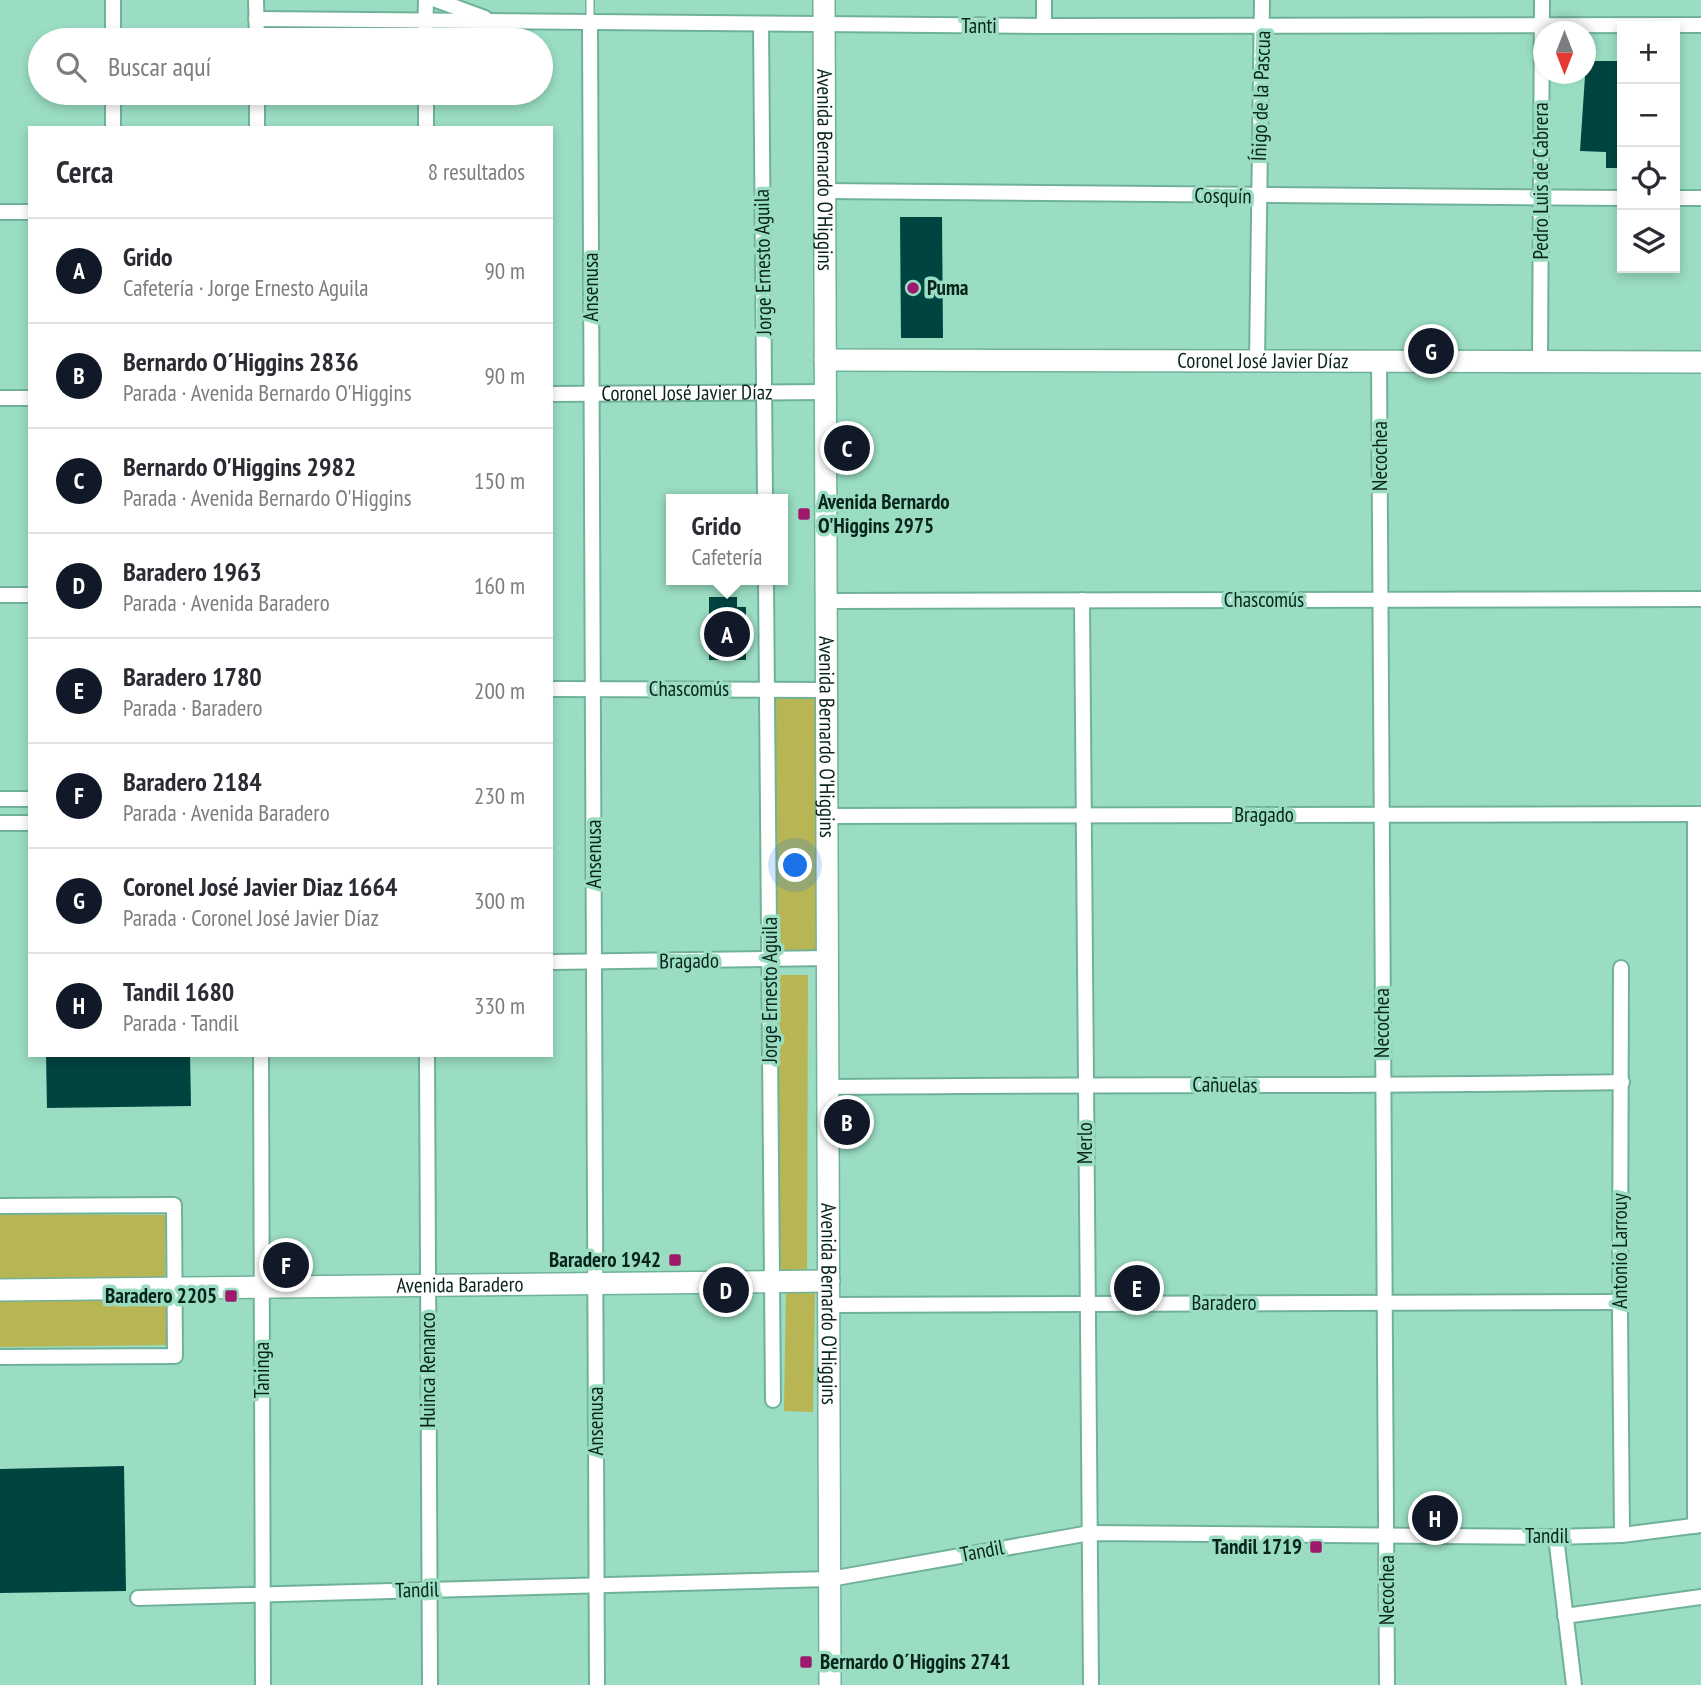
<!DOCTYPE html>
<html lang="es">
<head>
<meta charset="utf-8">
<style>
  :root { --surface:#fff; --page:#f2f2f3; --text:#2b2b33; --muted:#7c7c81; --line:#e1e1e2; --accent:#111827 }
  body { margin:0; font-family:"PT Sans Narrow",sans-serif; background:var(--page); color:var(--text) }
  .controls { position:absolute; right:21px; top:21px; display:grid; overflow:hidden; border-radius:0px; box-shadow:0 4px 10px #0003 }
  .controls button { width:63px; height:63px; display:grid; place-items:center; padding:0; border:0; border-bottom:2px solid var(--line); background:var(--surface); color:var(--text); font:35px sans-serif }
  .compass { position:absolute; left:1533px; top:21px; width:63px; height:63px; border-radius:50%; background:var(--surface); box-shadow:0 4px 10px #0003; rotate:180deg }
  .you { position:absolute; left:796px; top:866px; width:24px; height:24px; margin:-18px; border:5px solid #fff; border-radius:50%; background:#1a73e8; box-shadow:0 0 0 10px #1a73e833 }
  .badge { display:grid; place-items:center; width:46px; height:46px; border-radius:50%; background:var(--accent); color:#fff; font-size:23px; font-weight:700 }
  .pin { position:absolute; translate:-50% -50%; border:4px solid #fff; box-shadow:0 2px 7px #0006 }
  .popup { position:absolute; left:666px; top:494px; width:122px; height:91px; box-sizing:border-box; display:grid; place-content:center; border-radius:0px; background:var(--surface); filter:drop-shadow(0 2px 5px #0005); font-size:23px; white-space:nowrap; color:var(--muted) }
  .popup b { font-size:26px; color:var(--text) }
  .popup::after { content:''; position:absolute; left:50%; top:100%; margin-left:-14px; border:14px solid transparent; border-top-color:var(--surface) }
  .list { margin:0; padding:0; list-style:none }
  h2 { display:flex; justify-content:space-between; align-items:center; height:91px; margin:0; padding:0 28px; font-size:30px }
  h2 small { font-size:23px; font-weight:400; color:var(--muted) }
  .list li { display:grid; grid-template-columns:46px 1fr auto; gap:21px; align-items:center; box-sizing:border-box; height:105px; padding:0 28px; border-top:2px solid var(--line) }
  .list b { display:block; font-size:26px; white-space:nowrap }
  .list p { margin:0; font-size:23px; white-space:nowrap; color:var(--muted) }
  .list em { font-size:23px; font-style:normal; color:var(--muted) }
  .icon { flex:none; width:38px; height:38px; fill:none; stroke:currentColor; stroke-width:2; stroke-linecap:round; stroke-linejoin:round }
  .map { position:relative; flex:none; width:1701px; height:1685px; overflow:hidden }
  .search { position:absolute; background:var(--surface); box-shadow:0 4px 10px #0003; left:28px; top:28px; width:525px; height:77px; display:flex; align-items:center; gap:18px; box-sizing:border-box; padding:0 24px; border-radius:38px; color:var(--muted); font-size:26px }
  .panel { position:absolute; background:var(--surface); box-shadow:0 4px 10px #0003; left:28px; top:126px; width:525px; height:931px; border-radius:0px }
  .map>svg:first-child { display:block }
  .green { fill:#b7b554 }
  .building { fill:#004440 }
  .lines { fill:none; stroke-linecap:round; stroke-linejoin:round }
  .lane-casing { stroke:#70b299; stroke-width:10 }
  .street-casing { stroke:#70b299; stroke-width:18 }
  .secondary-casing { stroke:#70b299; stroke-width:24 }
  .lane { stroke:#fff; stroke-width:7 }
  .street { stroke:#fff; stroke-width:14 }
  .secondary { stroke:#fff; stroke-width:21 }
  .poi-dot { fill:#9c196c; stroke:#9addc3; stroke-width:2.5 }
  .labels { text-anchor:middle; stroke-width:7; stroke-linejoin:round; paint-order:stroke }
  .street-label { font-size:21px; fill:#08241b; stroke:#9addc3 }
  .poi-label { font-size:21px; font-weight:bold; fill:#08241b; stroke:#9addc3; text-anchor:start }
</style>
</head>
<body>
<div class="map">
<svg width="1701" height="1685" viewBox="0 0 1701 1685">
  <rect width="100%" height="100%" fill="#9addc3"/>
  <g class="green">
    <polygon points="774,695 817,695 816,953 776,954"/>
    <polygon points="774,975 808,975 807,1270 774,1270"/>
    <polygon points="0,1214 165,1215 165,1281 0,1280"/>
    <polygon points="786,1290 815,1290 813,1412 784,1411"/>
    <polygon points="167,1297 168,1345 0,1347 0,1299"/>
  </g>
  <g class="building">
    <polygon points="1586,61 1622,61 1622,168 1606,168 1606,152 1580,151"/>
    <polygon points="900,217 942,217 943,338 901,338"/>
    <polygon points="709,597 737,597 737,607 746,607 746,660 709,660"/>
    <polygon points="46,1055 190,1055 191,1106 47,1108"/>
    <polygon points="124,1466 126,1591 0,1593 0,1469"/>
  </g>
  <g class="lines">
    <g class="lane-casing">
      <polyline id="lane" points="590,0 590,22"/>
    </g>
    <g class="street-casing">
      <g id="street">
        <polyline points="256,0 257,40"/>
        <polyline points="436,0 485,18"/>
        <polyline points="256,19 1044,26 1701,25"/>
        <polyline points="590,23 597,1685"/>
        <polyline points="761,25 765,499"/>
        <polyline points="1044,26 1044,0"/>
        <polyline points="113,40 113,0"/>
        <polyline points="425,40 426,0"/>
        <polyline points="257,93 257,128"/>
        <polyline points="426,93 426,128"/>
        <polyline points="113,128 113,93"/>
        <polyline points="824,191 1622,198"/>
        <polyline points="1675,198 1701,198"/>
        <polyline points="0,212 30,212"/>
        <polyline points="1257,361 1262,0"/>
        <polyline points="1379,361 1387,1685"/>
        <polyline points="1540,361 1542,0"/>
        <path id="s1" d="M551,394L825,392"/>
        <polyline points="0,398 30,398"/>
        <polyline points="766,580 773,1400"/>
        <polyline points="0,595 30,595"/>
        <polyline points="1082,600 1091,1685"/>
        <polyline points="826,601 1701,599"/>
        <polyline points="551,689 827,690"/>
        <polyline points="0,799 30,799"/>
        <polyline points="1695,814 1695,1526"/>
        <polyline points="827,816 1701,814"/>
        <polyline points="0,823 30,823"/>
        <polyline points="551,962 828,958"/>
        <polyline points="1621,968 1620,1314 1622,1535"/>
        <polyline points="261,1055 263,1685"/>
        <polyline points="427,1055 430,1685"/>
        <path d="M828,1087C1093,1084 1357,1087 1622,1082"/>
        <polyline points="0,1206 174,1205 175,1356 0,1357"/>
        <polyline points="829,1305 1620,1302"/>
        <polyline points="1556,1537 1574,1685"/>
        <polyline points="138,1598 830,1579 1090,1533 1556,1537 1622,1535 1701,1525"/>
        <polyline points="1565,1616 1701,1597"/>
      </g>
    </g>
    <g class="secondary-casing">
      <g id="secondary">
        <path id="s2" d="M824,0L830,1685"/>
        <path id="s3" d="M825,360L1701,362"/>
        <path id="s4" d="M0,1290L829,1281"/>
      </g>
    </g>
    <use href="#lane" class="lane"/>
    <use href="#street" class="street"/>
    <use href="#secondary" class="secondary"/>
  </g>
  <g class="poi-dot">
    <circle cx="913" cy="288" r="7"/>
    <rect x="797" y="507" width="14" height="14" rx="3.5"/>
    <rect x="668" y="1253" width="14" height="14" rx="3.5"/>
    <rect x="224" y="1289" width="14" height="14" rx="3.5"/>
    <rect x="1309" y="1540" width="14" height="14" rx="3.5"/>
    <rect x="799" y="1655" width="14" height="14" rx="3.5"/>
  </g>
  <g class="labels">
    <g class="street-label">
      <text x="979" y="33">Tanti</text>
      <text transform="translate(1261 96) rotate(-88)" y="7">Íñigo de la Pascua</text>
      <text dy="7" stroke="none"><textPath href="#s2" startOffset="170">Avenida Bernardo O'Higgins</textPath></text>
      <text transform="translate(1541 181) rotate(-90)" y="7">Pedro Luis de Cabrera</text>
      <text transform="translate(1223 196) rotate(1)" y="7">Cosquín</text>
      <text transform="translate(763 262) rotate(-91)" y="7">Jorge Ernesto Aguila</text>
      <text transform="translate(591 287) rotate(-90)" y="7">Ansenusa</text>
      <text dy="7" stroke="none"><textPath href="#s3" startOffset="438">Coronel José Javier Díaz</textPath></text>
      <text dy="7" stroke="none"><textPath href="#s1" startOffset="136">Coronel José Javier Díaz</textPath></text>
      <text transform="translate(1380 456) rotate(-90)" y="7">Necochea</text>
      <text x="1264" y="607">Chascomús</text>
      <text x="689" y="696">Chascomús</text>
      <text dy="7" stroke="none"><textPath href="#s2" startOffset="737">Avenida Bernardo O'Higgins</textPath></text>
      <text x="1264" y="822">Bragado</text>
      <text transform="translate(594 854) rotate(-90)" y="7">Ansenusa</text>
      <text transform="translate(689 961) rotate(-1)" y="7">Bragado</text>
      <text transform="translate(770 990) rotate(-90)" y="7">Jorge Ernesto Aguila</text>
      <text transform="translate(1382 1023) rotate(-90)" y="7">Necochea</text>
      <text transform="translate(1225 1085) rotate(1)" y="7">Cañuelas</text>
      <text transform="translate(1085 1143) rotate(-90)" y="7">Merlo</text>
      <text transform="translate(1620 1251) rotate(-90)" y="7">Antonio Larrouy</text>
      <text dy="7" stroke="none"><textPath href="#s4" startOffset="460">Avenida Baradero</textPath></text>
      <text x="1224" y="1310">Baradero</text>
      <text dy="7" stroke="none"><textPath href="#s2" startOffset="1304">Avenida Bernardo O'Higgins</textPath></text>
      <text transform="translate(262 1370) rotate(-90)" y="7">Taninga</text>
      <text transform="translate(428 1370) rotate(-90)" y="7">Huinca Renanco</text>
      <text transform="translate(596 1421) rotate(-90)" y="7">Ansenusa</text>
      <text x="1547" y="1543">Tandil</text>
      <text transform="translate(982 1551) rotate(-11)" y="7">Tandil</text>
      <text transform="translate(417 1590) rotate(-2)" y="7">Tandil</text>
      <text transform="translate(1387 1590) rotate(-90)" y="7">Necochea</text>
    </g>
    <g class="poi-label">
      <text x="927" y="295">Puma</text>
      <text x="818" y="509">Avenida Bernardo<tspan x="818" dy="24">O'Higgins 2975</tspan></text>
      <text x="661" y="1267" text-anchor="end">Baradero 1942</text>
      <text x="217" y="1303" text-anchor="end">Baradero 2205</text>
      <text x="1302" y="1554" text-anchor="end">Tandil 1719</text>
      <text x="820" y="1669">Bernardo O´Higgins 2741</text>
    </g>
  </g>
</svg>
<div class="controls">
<button>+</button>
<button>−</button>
<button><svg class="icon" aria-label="locate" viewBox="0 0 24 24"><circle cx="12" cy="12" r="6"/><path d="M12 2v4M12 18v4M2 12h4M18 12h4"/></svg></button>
<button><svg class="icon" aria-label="layers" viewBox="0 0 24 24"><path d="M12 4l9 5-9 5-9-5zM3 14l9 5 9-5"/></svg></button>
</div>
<svg class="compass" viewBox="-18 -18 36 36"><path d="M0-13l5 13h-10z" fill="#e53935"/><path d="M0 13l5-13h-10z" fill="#7c7c81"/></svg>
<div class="you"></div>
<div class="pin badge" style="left:727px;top:634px">A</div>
<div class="popup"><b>Grido</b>Cafetería</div>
<div class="pin badge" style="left:847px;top:1122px">B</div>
<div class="pin badge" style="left:847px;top:448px">C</div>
<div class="pin badge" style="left:726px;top:1290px">D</div>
<div class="pin badge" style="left:1137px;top:1288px">E</div>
<div class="pin badge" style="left:286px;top:1265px">F</div>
<div class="pin badge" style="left:1431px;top:351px">G</div>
<div class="pin badge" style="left:1435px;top:1518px">H</div>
<div class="search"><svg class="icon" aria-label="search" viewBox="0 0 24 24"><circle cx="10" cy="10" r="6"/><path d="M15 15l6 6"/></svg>Buscar aquí</div>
<section class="panel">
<h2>Cerca<small>8 resultados</small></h2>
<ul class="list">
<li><span class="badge">A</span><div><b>Grido</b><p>Cafetería · Jorge Ernesto Aguila</p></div><em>90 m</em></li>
<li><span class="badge">B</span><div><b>Bernardo O´Higgins 2836</b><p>Parada · Avenida Bernardo O'Higgins</p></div><em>90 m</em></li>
<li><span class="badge">C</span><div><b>Bernardo O'Higgins 2982</b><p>Parada · Avenida Bernardo O'Higgins</p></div><em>150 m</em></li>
<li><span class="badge">D</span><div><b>Baradero 1963</b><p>Parada · Avenida Baradero</p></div><em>160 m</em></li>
<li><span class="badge">E</span><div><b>Baradero 1780</b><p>Parada · Baradero</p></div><em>200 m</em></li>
<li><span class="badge">F</span><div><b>Baradero 2184</b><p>Parada · Avenida Baradero</p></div><em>230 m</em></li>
<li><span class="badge">G</span><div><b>Coronel José Javier Diaz 1664</b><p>Parada · Coronel José Javier Díaz</p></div><em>300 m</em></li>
<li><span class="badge">H</span><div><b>Tandil 1680</b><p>Parada · Tandil</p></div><em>330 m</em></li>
</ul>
</section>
</div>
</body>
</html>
